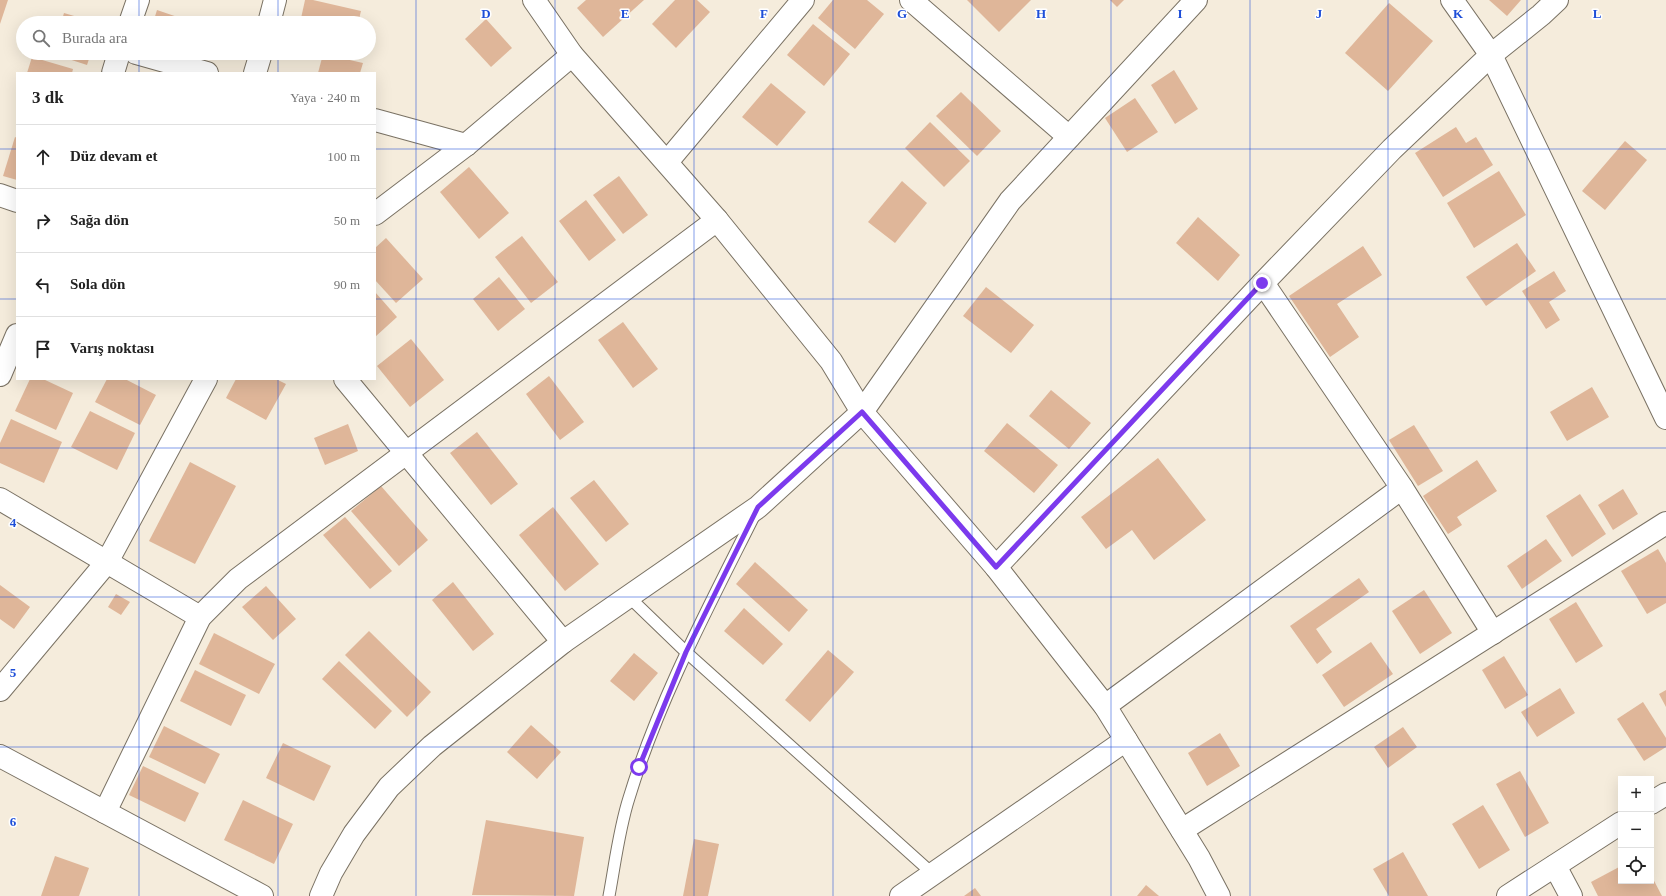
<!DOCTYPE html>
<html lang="tr">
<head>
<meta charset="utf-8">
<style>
  :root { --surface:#fff; --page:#f6f6f6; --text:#222; --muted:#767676; --line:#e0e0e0 }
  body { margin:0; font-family:"Times New Roman",serif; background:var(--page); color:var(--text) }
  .controls { position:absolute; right:12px; bottom:12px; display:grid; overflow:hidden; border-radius:0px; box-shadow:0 4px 16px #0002 }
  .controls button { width:36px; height:36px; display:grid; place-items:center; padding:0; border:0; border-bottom:1px solid var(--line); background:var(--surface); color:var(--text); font:20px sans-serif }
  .stop { position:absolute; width:12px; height:12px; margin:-9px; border:3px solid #7c3aed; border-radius:50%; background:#fff }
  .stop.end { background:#7c3aed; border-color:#fff; box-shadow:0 1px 4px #0008 }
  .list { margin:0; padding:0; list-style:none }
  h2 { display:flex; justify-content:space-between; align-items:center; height:52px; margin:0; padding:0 16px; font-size:17px }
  h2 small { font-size:13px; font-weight:400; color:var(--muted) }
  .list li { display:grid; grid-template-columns:26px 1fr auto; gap:12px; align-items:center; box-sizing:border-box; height:64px; padding:0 16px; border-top:1px solid var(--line) }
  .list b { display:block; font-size:15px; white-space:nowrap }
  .list em { font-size:13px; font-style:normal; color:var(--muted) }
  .icon { flex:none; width:22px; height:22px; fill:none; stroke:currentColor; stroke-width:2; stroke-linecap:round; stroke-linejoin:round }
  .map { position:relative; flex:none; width:1666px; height:896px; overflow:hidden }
  .search { position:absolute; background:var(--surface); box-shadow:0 4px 16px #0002; left:16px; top:16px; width:360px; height:44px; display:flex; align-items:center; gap:10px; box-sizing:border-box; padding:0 14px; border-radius:22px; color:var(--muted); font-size:15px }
  .panel { position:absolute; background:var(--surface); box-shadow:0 4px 16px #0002; left:16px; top:72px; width:360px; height:308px; border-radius:0px }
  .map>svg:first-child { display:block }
  .building { fill:#dfb699 }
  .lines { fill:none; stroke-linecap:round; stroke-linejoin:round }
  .service-casing { stroke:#7a7264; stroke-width:13 }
  .minor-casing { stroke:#7a7264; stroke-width:24 }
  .service { stroke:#fff; stroke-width:11 }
  .minor { stroke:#fff; stroke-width:22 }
  .route { stroke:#7c3aed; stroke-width:5 }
  .grid { fill:none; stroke:#1d4ed8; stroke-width:1; stroke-opacity:0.55 }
  .grid-label { font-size:13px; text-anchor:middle; font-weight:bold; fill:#1d4ed8; stroke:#fff; stroke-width:3; stroke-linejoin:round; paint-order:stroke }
</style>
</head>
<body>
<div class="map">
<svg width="1666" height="896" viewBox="0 0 1666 896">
  <rect width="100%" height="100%" fill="#f5ecdc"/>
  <g class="building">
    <polygon points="0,0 8,0 0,24"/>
    <polygon points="305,0 313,0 361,11 358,23 300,23"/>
    <polygon points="586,0 644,0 603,37 577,8"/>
    <polygon points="675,0 697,0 710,12 676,48 652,24"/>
    <polygon points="833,0 867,0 884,14 855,49 818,18"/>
    <polygon points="967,0 1031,0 999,32"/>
    <polygon points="1110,0 1124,0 1117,7"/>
    <polygon points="1489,0 1521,0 1507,16"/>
    <polygon points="1389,3 1433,41 1388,91 1345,53"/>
    <polygon points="157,10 195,23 153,23"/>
    <polygon points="64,13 98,23 61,23"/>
    <polygon points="486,19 512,48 491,67 465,39"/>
    <polygon points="813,24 850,54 824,86 787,55"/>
    <polygon points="50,53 91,53 87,65"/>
    <polygon points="200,53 224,53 221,60"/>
    <polygon points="323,54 363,63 360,73 318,73"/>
    <polygon points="32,57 73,69 72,73 27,73"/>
    <polygon points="1174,70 1198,109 1175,124 1151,85"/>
    <polygon points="771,83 806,112 777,146 742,117"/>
    <polygon points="961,92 1001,131 977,156 936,116"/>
    <polygon points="1135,98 1158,132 1127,152 1105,118"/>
    <polygon points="930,122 970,161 944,187 905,148"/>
    <polygon points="1456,127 1466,143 1476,137 1493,165 1443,197 1415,153"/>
    <polygon points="15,137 17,138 17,180 3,176"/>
    <polygon points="1625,141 1647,160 1605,210 1582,191"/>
    <polygon points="469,167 509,213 479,239 440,192"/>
    <polygon points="1499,171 1526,215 1474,248 1447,203"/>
    <polygon points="619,176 648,215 623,234 593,195"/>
    <polygon points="902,181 927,203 895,243 868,222"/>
    <polygon points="586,200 616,240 589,261 559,221"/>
    <polygon points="1198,217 1240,255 1218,281 1176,243"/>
    <polygon points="522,236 558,282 531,303 495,257"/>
    <polygon points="386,238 423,279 396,303 375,280 375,248"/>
    <polygon points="1517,243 1536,271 1486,306 1466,277"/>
    <polygon points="1363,246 1382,275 1337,304 1359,337 1330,357 1289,296"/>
    <polygon points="1554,271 1566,291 1549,302 1560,320 1546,329 1522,291"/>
    <polygon points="499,277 525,309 498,331 473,299"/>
    <polygon points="986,287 1034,325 1011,353 963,316"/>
    <polygon points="375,292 397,317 375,337"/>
    <polygon points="623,322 658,369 633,388 598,340"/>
    <polygon points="411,339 444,380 410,407 377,366"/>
    <polygon points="549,376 584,422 560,440 526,394"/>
    <polygon points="30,379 43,379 73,393 56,430 15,411"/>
    <polygon points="107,379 125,379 156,395 140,425 95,402"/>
    <polygon points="236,379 276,379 286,384 266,420 226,398"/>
    <polygon points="1592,387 1609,417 1567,441 1550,412"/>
    <polygon points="1051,390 1091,423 1069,449 1029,416"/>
    <polygon points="90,411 135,433 117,470 71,447"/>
    <polygon points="11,419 62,442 44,483 0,463 0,443"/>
    <polygon points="1007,423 1058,465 1034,493 984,451"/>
    <polygon points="348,424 358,451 325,465 314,438"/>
    <polygon points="1414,425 1443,471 1418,486 1389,440"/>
    <polygon points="477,432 518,484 491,505 450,453"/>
    <polygon points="1158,458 1206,520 1154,560 1132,530 1106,549 1081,517"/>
    <polygon points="1477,460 1497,491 1457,517 1462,525 1448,534 1423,496"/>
    <polygon points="190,462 236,486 195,564 149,541"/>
    <polygon points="594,480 629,524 606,542 570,498"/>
    <polygon points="381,486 428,540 399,566 351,511"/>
    <polygon points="1623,489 1638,514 1613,530 1598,505"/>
    <polygon points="1580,494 1606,534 1572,557 1546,516"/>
    <polygon points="553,507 599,564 565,591 519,535"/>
    <polygon points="345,517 392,571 370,589 323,535"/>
    <polygon points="1546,539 1562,561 1522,589 1507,566"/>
    <polygon points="1658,549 1666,563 1666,603 1647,614 1621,571"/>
    <polygon points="755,562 808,610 789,632 736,584"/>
    <polygon points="1359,578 1369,592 1316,629 1332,652 1317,664 1290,626"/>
    <polygon points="453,582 494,634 473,651 432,600"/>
    <polygon points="0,585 30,607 14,629 0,619"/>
    <polygon points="266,586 296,619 273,640 242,607"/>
    <polygon points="1424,590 1452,633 1420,654 1392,611"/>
    <polygon points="116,594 130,602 121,615 108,607"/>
    <polygon points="1576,602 1603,646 1576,663 1549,619"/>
    <polygon points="744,608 783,644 763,665 724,631"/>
    <polygon points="369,631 431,692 407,717 345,655"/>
    <polygon points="214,633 275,664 259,694 199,664"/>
    <polygon points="1371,642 1393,674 1344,707 1322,675"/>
    <polygon points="828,650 854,672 810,722 785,700"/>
    <polygon points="634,653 658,673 634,701 610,681"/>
    <polygon points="1504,656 1528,695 1505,709 1482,670"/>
    <polygon points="339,661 392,711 375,729 322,679"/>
    <polygon points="195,670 246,695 231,726 180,701"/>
    <polygon points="1560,688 1575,713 1537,737 1521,712"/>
    <polygon points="1666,690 1666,707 1659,694"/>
    <polygon points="1643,702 1666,738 1666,747 1644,761 1617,719"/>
    <polygon points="531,725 561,752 537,779 507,752"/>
    <polygon points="164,726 220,754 205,784 149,757"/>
    <polygon points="1403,727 1417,747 1388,768 1374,747"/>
    <polygon points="1220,733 1240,766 1207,786 1188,753"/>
    <polygon points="283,743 331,766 314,801 266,778"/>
    <polygon points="143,766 199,793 185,822 129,795"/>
    <polygon points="1520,771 1549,823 1525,837 1496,784"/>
    <polygon points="243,800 293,824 274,864 224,840"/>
    <polygon points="1483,805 1510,850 1479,869 1452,824"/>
    <polygon points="486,820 584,837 574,896 472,895"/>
    <polygon points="694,839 719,844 708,896 683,896"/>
    <polygon points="1403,852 1428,896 1389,896 1373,869"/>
    <polygon points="55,856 89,868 79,896 41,896"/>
    <polygon points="1621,866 1621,881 1651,881 1651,875 1662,896 1598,896 1591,882"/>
    <polygon points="1146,885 1159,896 1137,896"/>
    <polygon points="975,888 981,896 964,896"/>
  </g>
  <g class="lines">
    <g class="service-casing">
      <g id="service">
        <polyline points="629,597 686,652 933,874"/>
        <path d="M609,896C615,864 619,829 629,798C659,699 709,606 755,514"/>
      </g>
    </g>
    <g class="minor-casing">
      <g id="minor">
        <polyline points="534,0 572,55 717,220 831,361 862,412 996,567 1105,706 1199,858 1219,896"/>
        <polyline points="911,0 1069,137"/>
        <polyline points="1452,0 1491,55 1666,418"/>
        <polyline points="130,23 138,0"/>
        <polyline points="269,23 275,0"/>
        <polyline points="136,53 207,73"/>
        <polyline points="113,73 119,53"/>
        <polyline points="255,73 261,53"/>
        <polyline points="375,120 466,145"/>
        <polyline points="667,162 803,0"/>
        <polyline points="0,195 17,201"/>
        <polyline points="375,214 466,145 572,55"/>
        <polyline points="1263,283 1402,488 1493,633"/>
        <polyline points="0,375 17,335"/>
        <polyline points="345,379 563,642"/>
        <polyline points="0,499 200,617"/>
        <polyline points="996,567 1263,283 1392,149 1491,55 1541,15 1557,0"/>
        <polyline points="0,690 107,562 206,379"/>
        <polyline points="1105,706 1402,488"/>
        <polyline points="0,756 262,896"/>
        <polyline points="1651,803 1666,794"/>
        <polyline points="105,812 200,617 238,579 717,220"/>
        <polyline points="1182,830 1666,523"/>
        <polyline points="1555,866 1571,896"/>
        <polyline points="321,896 331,873 354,834 389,787 432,746 563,642 758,507 862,412 1010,201 1196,0"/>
        <polyline points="901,896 1126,740"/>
        <polyline points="1508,896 1621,823"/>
      </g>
    </g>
    <use href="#service" class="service"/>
    <use href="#minor" class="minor"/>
  </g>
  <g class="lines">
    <polyline class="route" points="639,767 686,652 758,507 862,412 996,567 1262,283"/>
  </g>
  <path class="grid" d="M139,0V23M278,0V23M416,0V896M555,0V896M694,0V896M833,0V896M972,0V896M1111,0V896M1250,0V896M1388,0V896M1527,0V896M139,53V73M278,53V73M0,149H17M375,149H1666M0,299H17M375,299H1666M139,379V896M278,379V896M0,448H1666M0,597H1666M0,747H1666"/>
  <g class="grid-label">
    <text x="486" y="18">D</text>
    <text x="625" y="18">E</text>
    <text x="764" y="18">F</text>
    <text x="902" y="18">G</text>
    <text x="1041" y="18">H</text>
    <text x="1180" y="18">I</text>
    <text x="1319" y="18">J</text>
    <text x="1458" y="18">K</text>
    <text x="1597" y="18">L</text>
    <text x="13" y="527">4</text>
    <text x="13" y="677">5</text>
    <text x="13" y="826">6</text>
  </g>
</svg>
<div class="controls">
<button>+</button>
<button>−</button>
<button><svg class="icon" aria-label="locate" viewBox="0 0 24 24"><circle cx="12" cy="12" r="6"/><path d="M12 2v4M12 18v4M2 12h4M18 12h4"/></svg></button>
</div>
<div class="stop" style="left:639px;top:767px"></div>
<div class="stop end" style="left:1262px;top:283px"></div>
<div class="search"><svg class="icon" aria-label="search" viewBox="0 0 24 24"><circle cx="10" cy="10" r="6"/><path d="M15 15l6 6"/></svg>Burada ara</div>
<section class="panel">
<h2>3 dk<small>Yaya · 240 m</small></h2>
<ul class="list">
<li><svg class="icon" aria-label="ahead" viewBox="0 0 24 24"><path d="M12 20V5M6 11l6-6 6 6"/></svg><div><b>Düz devam et</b></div><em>100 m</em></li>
<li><svg class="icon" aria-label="right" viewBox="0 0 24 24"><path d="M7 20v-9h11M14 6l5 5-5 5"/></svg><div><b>Sağa dön</b></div><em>50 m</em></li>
<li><svg class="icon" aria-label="left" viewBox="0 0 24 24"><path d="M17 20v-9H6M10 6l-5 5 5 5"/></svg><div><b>Sola dön</b></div><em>90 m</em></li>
<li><svg class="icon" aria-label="arrive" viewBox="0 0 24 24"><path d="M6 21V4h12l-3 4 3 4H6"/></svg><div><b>Varış noktası</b></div></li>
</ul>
</section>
</div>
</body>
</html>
